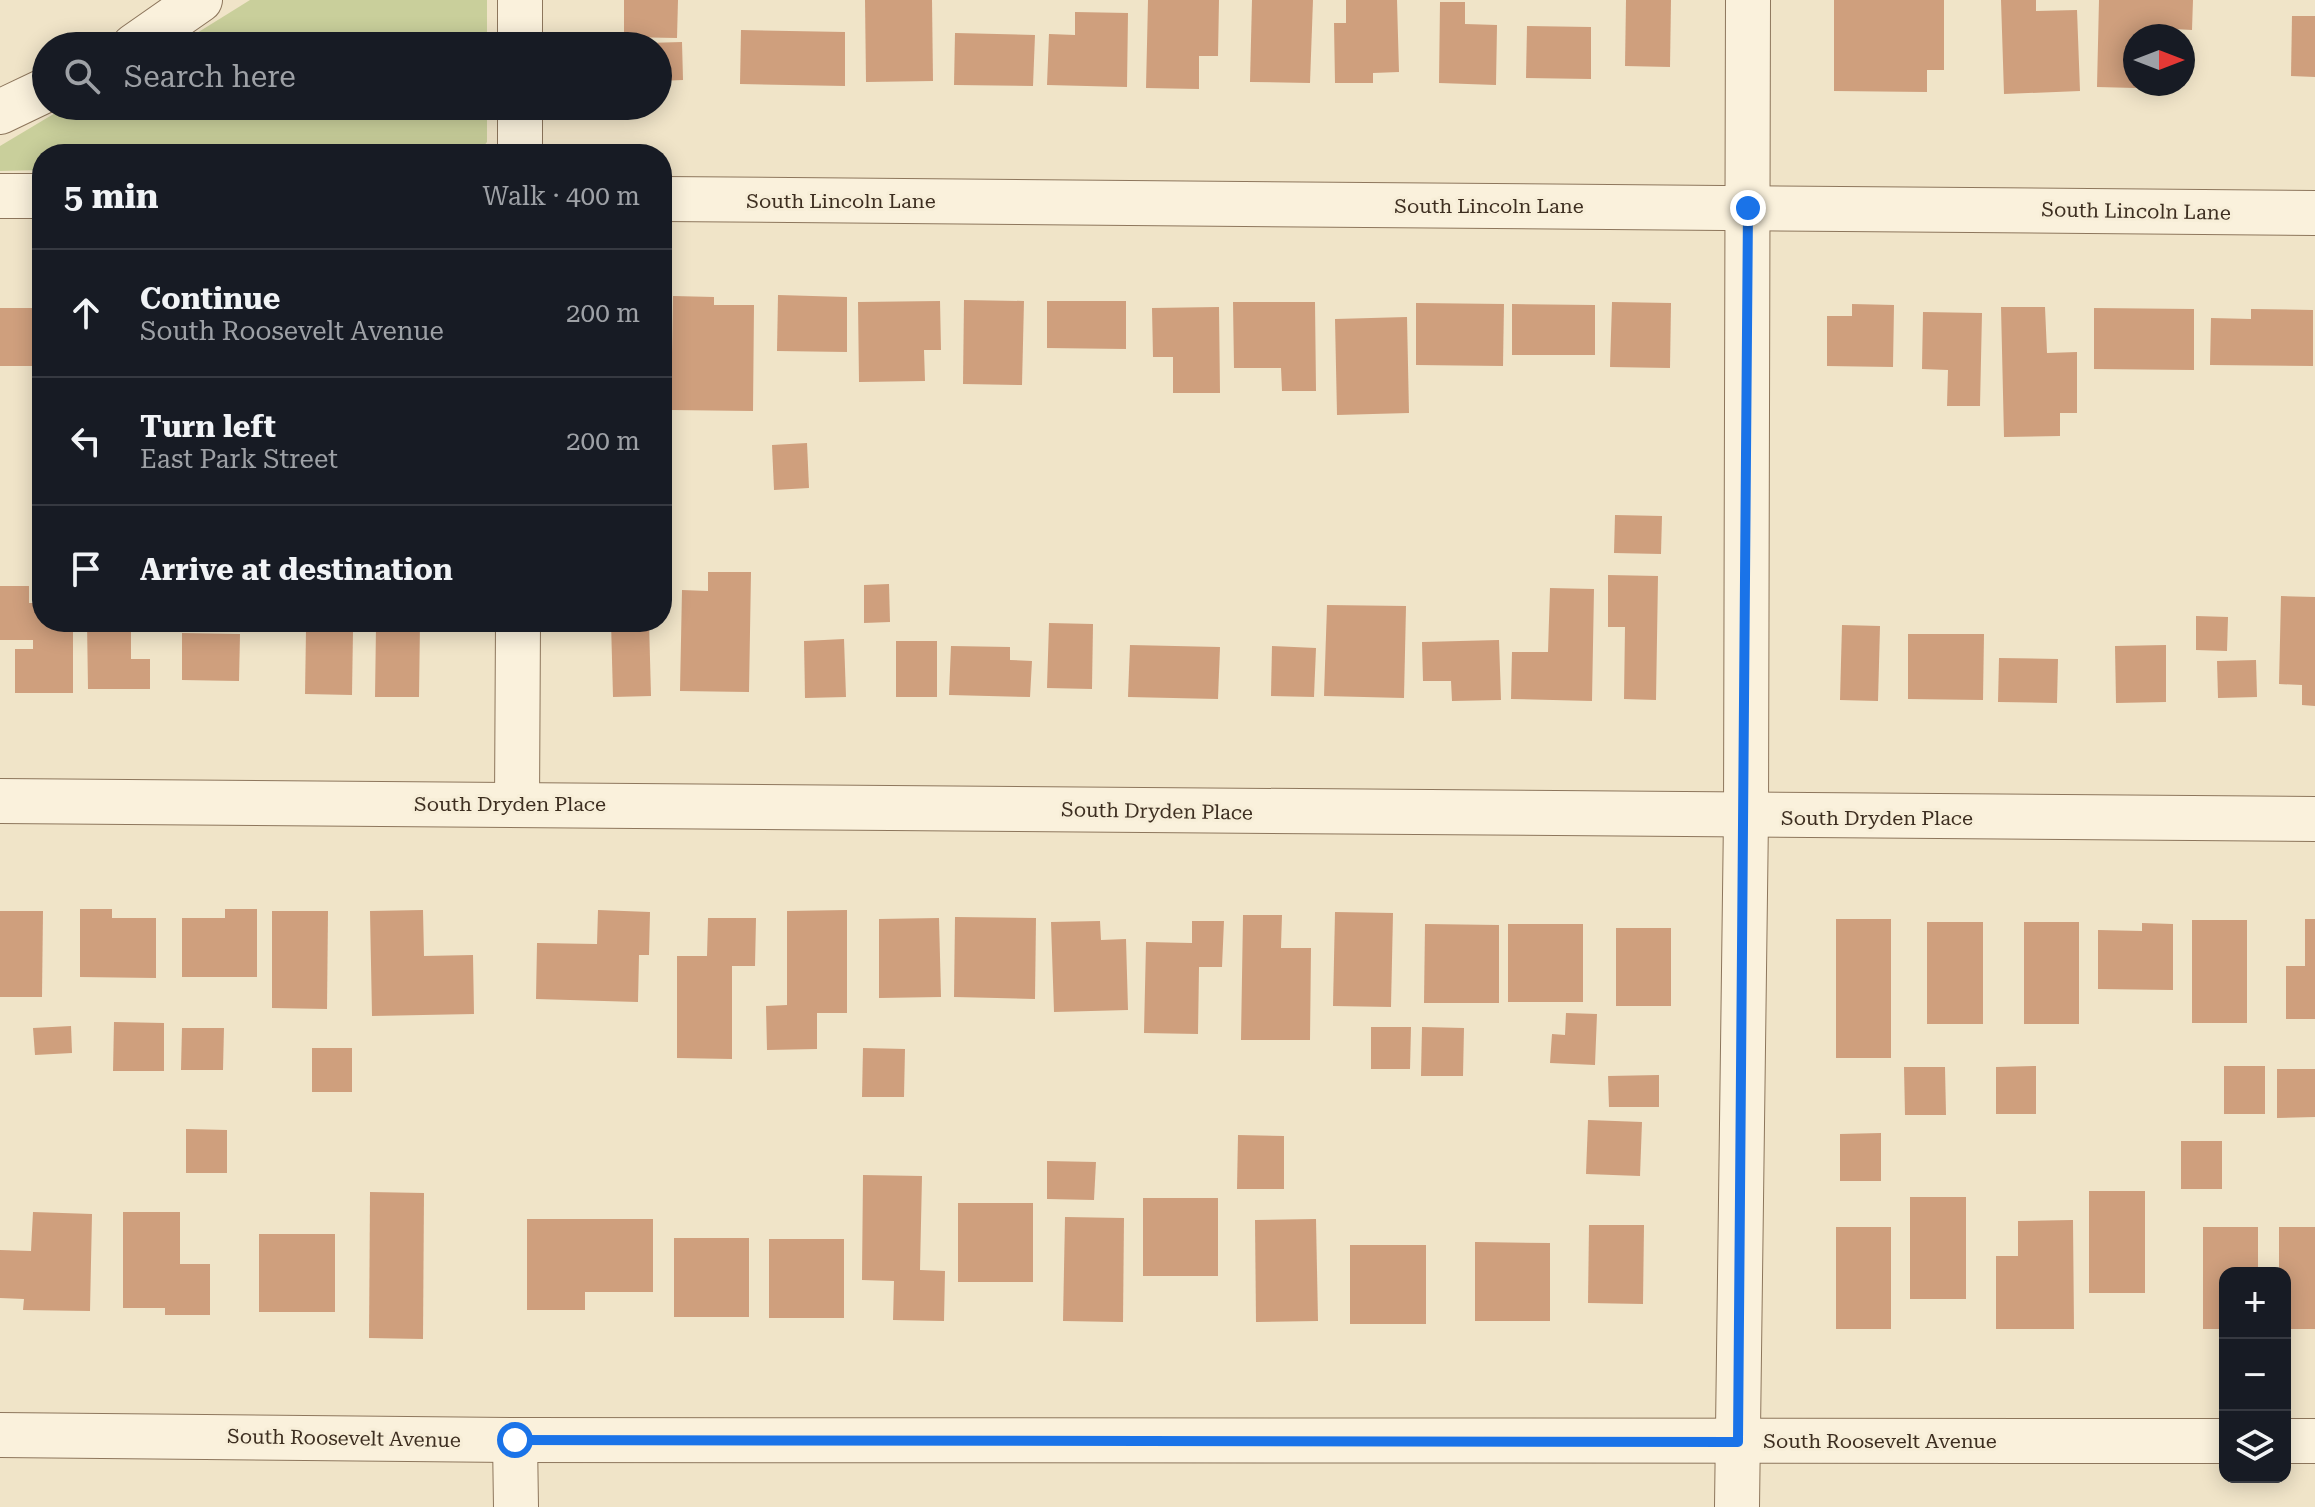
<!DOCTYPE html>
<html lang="en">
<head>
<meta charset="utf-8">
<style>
  :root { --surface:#171b24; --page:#242831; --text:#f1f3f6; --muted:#9ea1a6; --line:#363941 }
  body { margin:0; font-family:"Roboto Serif",serif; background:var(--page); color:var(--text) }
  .controls { position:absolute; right:24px; bottom:24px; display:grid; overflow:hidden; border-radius:16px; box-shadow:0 4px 20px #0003 }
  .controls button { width:72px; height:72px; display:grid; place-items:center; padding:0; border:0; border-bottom:2px solid var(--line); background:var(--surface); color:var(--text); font:40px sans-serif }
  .compass { position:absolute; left:2123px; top:24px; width:72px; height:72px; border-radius:50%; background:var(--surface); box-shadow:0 4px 20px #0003; rotate:90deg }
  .stop { position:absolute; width:24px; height:24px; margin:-18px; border:6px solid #1a73e8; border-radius:50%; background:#fff }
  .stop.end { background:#1a73e8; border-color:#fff; box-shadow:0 2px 8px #0008 }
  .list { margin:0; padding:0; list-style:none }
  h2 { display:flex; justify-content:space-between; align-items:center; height:104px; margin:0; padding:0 32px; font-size:34px }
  h2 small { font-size:26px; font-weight:400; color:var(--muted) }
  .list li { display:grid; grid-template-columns:52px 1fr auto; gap:24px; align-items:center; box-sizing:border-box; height:128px; padding:0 32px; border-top:2px solid var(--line) }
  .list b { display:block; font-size:30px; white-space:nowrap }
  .list p { margin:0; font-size:26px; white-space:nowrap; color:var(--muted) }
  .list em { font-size:26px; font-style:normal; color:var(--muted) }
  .icon { flex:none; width:44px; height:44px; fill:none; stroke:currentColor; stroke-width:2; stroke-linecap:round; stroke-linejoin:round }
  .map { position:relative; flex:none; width:2315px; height:1507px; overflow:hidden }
  .search { position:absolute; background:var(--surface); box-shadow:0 4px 20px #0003; left:32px; top:32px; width:640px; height:88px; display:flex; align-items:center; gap:20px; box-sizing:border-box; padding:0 28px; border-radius:44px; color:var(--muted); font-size:30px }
  .panel { position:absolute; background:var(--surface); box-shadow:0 4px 20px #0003; left:32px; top:144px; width:640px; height:488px; border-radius:32px }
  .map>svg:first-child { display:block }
  .green { fill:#c9cf9b }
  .building { fill:#cf9f7d }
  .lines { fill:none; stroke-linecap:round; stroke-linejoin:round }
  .minor-casing { stroke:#8d765c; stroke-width:46 }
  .minor { stroke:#faf1dc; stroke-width:44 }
  .route { stroke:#1a73e8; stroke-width:10 }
  .labels { text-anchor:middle; stroke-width:6; stroke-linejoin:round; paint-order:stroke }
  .street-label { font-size:20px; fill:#3d2e20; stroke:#f7eed8 }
</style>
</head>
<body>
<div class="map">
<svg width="2315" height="1507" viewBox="0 0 2315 1507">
  <rect width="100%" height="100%" fill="#f0e4c8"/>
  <g class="green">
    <polygon points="250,0 487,0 487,46 176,46"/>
    <polygon points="67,106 487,106 487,142 477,154 42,154 42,170 0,171 0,146"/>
  </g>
  <g class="building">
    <polygon points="624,0 678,0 677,38 624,37"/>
    <polygon points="865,0 932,0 933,81 866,82"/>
    <polygon points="1148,0 1219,0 1218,56 1199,56 1199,89 1146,88"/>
    <polygon points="1252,0 1313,0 1310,83 1250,82"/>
    <polygon points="1346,0 1397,0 1399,72 1373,73 1373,83 1335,83 1334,23 1346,23"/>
    <polygon points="1626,0 1671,0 1670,67 1625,66"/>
    <polygon points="1834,0 1944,0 1944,70 1927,70 1927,92 1834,91"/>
    <polygon points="2001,0 2036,0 2036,11 2077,10 2080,91 2004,94"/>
    <polygon points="2099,0 2193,0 2192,30 2175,29 2175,36 2135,36 2135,84 2174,84 2174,89 2097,87"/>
    <polygon points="1440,2 1465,2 1465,24 1497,25 1496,85 1439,83"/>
    <polygon points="1075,12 1128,13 1127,87 1047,85 1049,34 1075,35"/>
    <polygon points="2292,16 2315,16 2315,77 2291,76"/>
    <polygon points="1527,26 1591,27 1591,79 1526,78"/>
    <polygon points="741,30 845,32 845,86 740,84"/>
    <polygon points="955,33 1035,35 1033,86 954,85"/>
    <polygon points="682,42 683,80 658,81 658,46 647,43"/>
    <polygon points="778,295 847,297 847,352 777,351"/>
    <polygon points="673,296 714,297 714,305 754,305 753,411 671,410"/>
    <polygon points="964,300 1024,301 1022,385 963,384"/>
    <polygon points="940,301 941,350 924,350 925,381 859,382 858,302"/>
    <polygon points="1047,301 1126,301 1126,349 1047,348"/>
    <polygon points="1233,302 1315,302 1316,391 1282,391 1281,368 1234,368"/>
    <polygon points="1612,302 1671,303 1670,368 1610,367"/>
    <polygon points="1416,303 1504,304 1503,366 1416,365"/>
    <polygon points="1512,304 1595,305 1595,355 1512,355"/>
    <polygon points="1852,304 1894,305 1893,367 1827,366 1827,316 1852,316"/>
    <polygon points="1219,307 1220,393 1173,393 1173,357 1153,357 1152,308"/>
    <polygon points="2001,307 2045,307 2047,353 2077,352 2077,413 2060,413 2060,436 2004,437"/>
    <rect x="0" y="308" width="42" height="58"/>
    <polygon points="2094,308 2194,309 2194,370 2094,369"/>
    <polygon points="2251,309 2313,310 2313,366 2210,365 2211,318 2251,319"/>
    <polygon points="1923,312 1982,313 1980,406 1947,406 1948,370 1922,369"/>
    <polygon points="1407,317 1409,413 1337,415 1335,319"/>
    <polygon points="807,443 809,488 774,490 772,445"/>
    <polygon points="1615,515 1662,516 1661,554 1614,553"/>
    <polygon points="708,572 751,572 749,692 680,691 682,590 708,591"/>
    <polygon points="1608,575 1658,576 1656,700 1624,699 1625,627 1608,627"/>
    <polygon points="889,584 890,622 864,623 864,585"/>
    <polygon points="0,586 29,586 29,603 42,603 42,622 73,622 73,693 15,693 15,649 33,649 33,640 0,640"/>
    <polygon points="1550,588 1594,589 1592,701 1511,699 1512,652 1548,652"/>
    <polygon points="2281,596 2315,597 2315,706 2302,705 2302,685 2279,684"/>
    <polygon points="1327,605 1406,606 1404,698 1324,696"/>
    <polygon points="2196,616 2228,617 2227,651 2196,650"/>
    <polygon points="87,622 131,622 131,659 150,659 150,689 88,689"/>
    <polygon points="363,622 420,622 419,697 375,697 376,627 363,627"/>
    <polygon points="611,622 649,622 651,696 613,697"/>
    <polygon points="1049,623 1093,624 1092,689 1047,688"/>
    <polygon points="1842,625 1880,626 1878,701 1840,700"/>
    <polygon points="306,630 353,630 352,695 305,694"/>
    <polygon points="182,633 240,634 239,681 182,680"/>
    <polygon points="1908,634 1984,634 1983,700 1908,699"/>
    <polygon points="844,639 846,697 805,698 804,641"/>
    <polygon points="1499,640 1501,700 1452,701 1451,681 1423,681 1422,642"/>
    <rect x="896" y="641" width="41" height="56"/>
    <polygon points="1130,645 1220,647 1218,699 1128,697"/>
    <polygon points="2166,645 2166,702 2116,703 2115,646"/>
    <polygon points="951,646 1010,647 1010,660 1032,661 1030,697 949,695"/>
    <polygon points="1272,646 1316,648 1314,697 1271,696"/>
    <polygon points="1999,658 2058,659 2057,703 1998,702"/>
    <polygon points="2256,660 2257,697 2218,698 2217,661"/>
    <polygon points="80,909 112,909 112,918 156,918 156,978 80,977"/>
    <polygon points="225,909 257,909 257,977 182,977 182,918 225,918"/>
    <polygon points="423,910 424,956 473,955 474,1014 372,1016 370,911"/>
    <polygon points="598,910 650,912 649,955 639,955 638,1002 536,999 537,943 597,944"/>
    <polygon points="847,910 847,1013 817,1013 817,1049 767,1050 766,1006 787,1005 787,911"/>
    <polygon points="0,911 43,911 42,997 0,997"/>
    <polygon points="272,911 328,911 327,1009 272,1008"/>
    <polygon points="1335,912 1393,913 1391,1007 1333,1006"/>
    <polygon points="1243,915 1282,915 1281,948 1311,948 1310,1040 1241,1040"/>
    <polygon points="955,917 1036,918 1035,999 954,997"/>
    <polygon points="708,918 756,918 755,966 732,966 732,1059 677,1058 677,956 707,956"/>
    <polygon points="939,918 941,997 879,998 879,919"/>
    <rect x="1836" y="919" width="55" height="139"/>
    <polygon points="2305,919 2315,919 2315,1019 2286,1019 2286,966 2305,966"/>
    <rect x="2192" y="920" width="55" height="103"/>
    <polygon points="1100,921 1101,940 1126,939 1128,1010 1054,1012 1051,922"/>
    <polygon points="1192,921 1224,921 1222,967 1199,967 1198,1034 1144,1033 1146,942 1192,943"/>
    <rect x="1927" y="922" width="56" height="102"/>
    <rect x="2024" y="922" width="55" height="102"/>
    <polygon points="2142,923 2173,924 2173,990 2098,989 2098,930 2142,931"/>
    <polygon points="1425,924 1499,925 1499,1003 1424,1003"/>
    <rect x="1508" y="924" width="75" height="78"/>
    <rect x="1616" y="928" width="55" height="78"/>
    <polygon points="1566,1013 1597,1014 1595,1065 1550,1063 1552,1034 1565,1035"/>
    <polygon points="114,1022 164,1023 164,1071 113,1071"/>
    <polygon points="71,1026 72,1053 35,1055 33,1028"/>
    <polygon points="1371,1027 1411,1027 1410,1069 1371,1069"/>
    <polygon points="1422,1027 1464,1028 1463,1076 1421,1076"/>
    <polygon points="182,1028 224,1028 223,1070 181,1070"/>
    <rect x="312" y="1048" width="40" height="44"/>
    <polygon points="863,1048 905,1049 904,1097 862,1097"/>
    <polygon points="2036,1066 2036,1114 1996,1114 1996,1067"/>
    <rect x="2224" y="1066" width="41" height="48"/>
    <polygon points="1904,1067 1945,1067 1946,1115 1905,1115"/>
    <polygon points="2277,1069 2315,1069 2315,1117 2277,1118"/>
    <polygon points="1659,1075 1659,1107 1609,1107 1608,1076"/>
    <polygon points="1588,1120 1642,1122 1640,1176 1586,1174"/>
    <polygon points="186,1129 227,1130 227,1173 186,1173"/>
    <polygon points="1881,1133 1881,1181 1840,1181 1840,1134"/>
    <polygon points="1238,1135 1284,1136 1284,1189 1237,1189"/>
    <rect x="2181" y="1141" width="41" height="48"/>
    <polygon points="1047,1161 1096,1162 1094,1200 1047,1199"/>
    <polygon points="863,1175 922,1176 920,1270 945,1271 944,1321 893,1320 894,1281 862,1280"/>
    <rect x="2089" y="1191" width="56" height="102"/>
    <polygon points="370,1192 424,1193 423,1339 369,1338"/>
    <rect x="1910" y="1197" width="56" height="102"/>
    <rect x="1143" y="1198" width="75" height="78"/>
    <rect x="958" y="1203" width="75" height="79"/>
    <polygon points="33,1212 92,1214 90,1311 23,1310 24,1299 0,1298 0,1250 31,1251"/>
    <polygon points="123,1212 180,1212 180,1264 210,1264 210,1315 165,1315 165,1308 123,1308"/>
    <polygon points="1065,1217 1124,1218 1123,1322 1063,1321"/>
    <polygon points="527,1219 653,1219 653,1292 585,1292 585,1310 527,1310"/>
    <polygon points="1316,1219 1318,1321 1256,1322 1255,1220"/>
    <polygon points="2073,1220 2074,1329 1996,1329 1996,1256 2018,1256 2018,1221"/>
    <polygon points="1589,1225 1644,1225 1643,1304 1588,1303"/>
    <rect x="1836" y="1227" width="55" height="102"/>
    <polygon points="2203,1227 2258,1227 2258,1273 2225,1273 2225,1329 2203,1329"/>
    <polygon points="2279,1227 2315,1227 2315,1329 2285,1329 2285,1273 2279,1273"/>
    <rect x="259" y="1234" width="76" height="78"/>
    <rect x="674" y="1238" width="75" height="79"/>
    <rect x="769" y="1239" width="75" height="79"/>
    <polygon points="1475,1242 1550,1243 1550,1321 1475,1321"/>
    <rect x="1350" y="1245" width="76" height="79"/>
  </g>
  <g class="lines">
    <g class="minor-casing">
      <g id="minor">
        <polyline points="134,46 200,0"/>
        <polyline points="520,46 520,0"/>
        <polyline points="0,112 46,90"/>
        <polyline points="520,154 520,106"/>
        <polyline points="0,196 42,196"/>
        <polyline points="662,199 2315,213"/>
        <polyline points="0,801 2315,819"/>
        <polyline points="517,804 518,622"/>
        <polyline points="0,1435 515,1440 2225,1441"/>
        <polyline points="515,1440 516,1507"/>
        <polyline points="2285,1441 2315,1441"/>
        <polyline points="1737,1507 1746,817 1748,0"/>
      </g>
    </g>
    <use href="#minor" class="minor"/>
  </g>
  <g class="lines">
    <polyline class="route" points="515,1440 1738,1442 1748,208"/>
  </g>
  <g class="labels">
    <g class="street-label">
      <text x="841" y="208">South Lincoln Lane</text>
      <text x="1489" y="213">South Lincoln Lane</text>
      <text transform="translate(2136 211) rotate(1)" y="7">South Lincoln Lane</text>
      <text x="510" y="811">South Dryden Place</text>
      <text transform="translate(1157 811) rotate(1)" y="7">South Dryden Place</text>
      <text x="1877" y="825">South Dryden Place</text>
      <text transform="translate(344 1438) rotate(1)" y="7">South Roosevelt Avenue</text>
      <text x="1880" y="1448">South Roosevelt Avenue</text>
    </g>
  </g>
</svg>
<div class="controls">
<button>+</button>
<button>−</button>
<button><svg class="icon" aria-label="layers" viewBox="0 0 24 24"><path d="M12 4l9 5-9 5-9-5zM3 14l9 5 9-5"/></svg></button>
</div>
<svg class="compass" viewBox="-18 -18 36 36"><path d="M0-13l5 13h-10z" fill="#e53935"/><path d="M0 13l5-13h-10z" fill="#9ea1a6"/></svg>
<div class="stop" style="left:515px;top:1440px"></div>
<div class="stop end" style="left:1748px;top:208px"></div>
<div class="search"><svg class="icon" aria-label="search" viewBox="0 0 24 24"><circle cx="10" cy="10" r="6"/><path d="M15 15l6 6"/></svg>Search here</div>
<section class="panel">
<h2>5 min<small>Walk · 400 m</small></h2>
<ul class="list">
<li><svg class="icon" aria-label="ahead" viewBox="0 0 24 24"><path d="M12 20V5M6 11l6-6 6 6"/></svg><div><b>Continue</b><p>South Roosevelt Avenue</p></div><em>200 m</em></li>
<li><svg class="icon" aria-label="left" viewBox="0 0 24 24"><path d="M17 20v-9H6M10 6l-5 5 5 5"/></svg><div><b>Turn left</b><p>East Park Street</p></div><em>200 m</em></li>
<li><svg class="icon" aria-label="arrive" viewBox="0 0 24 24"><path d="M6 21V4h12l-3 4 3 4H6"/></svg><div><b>Arrive at destination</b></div></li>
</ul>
</section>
</div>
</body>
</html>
